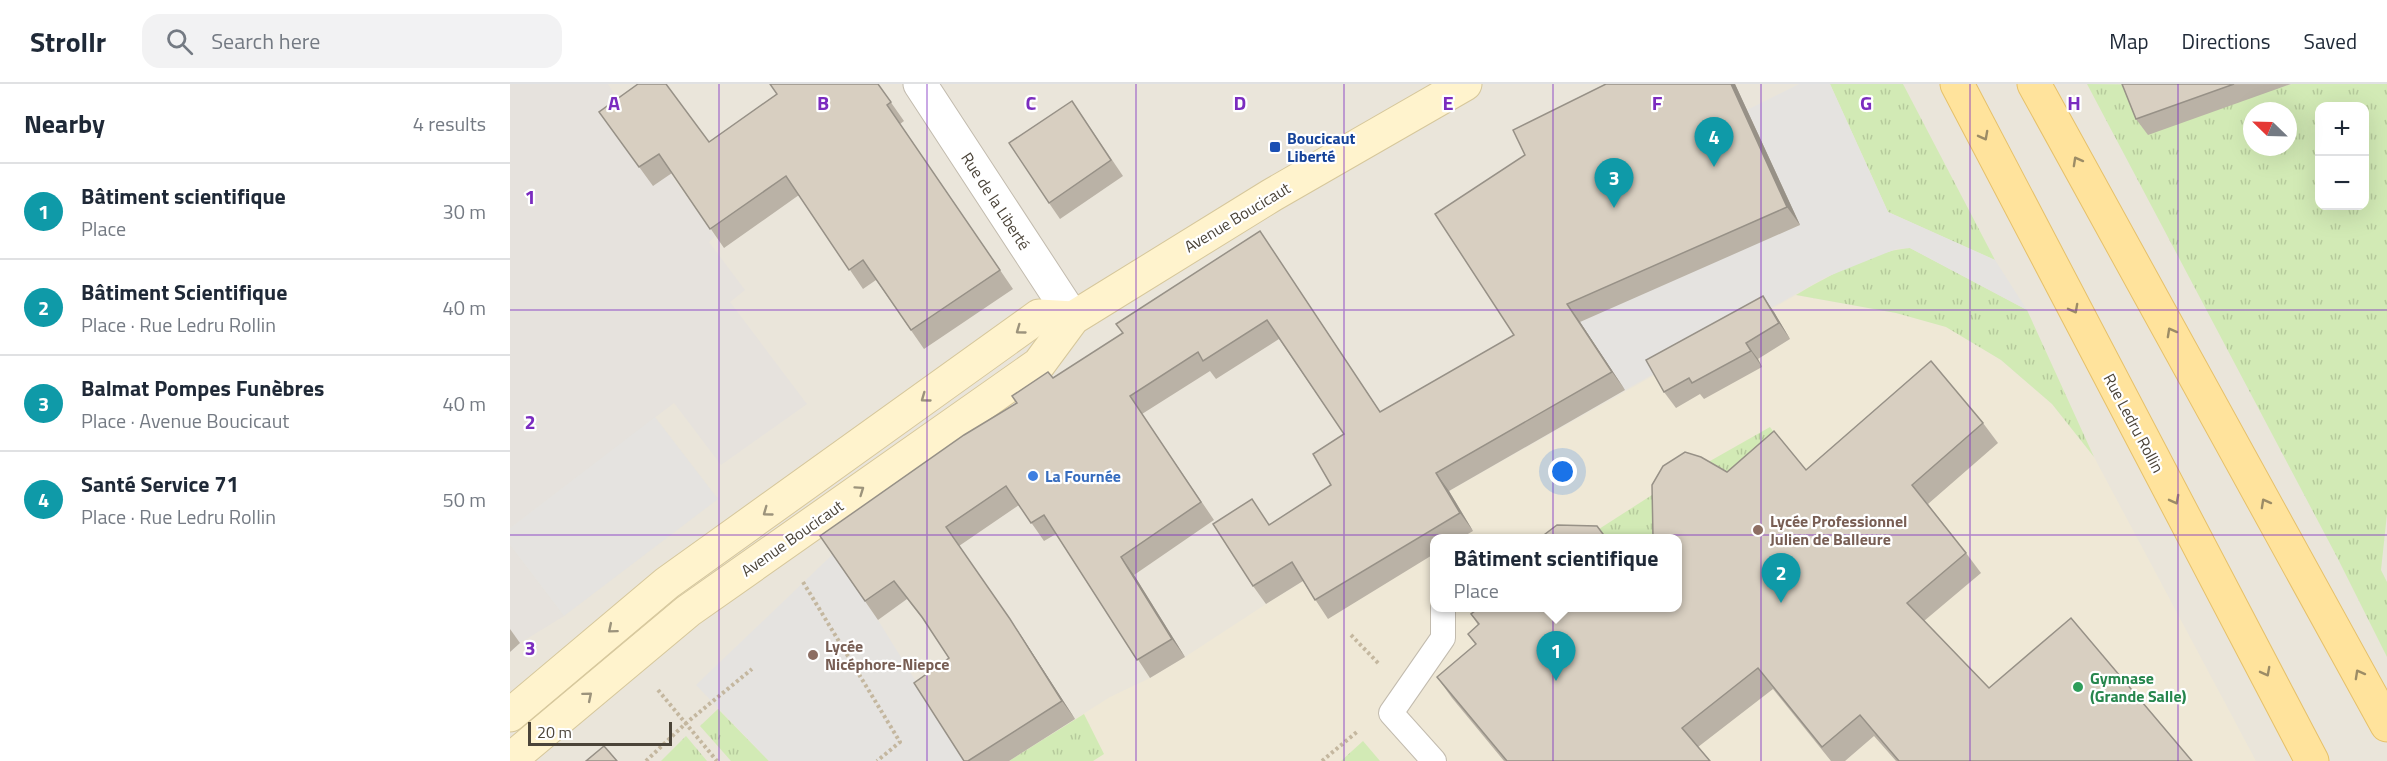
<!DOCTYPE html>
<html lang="en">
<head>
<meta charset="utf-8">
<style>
  :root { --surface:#fff; --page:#f2f2f3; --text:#1f2937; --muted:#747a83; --line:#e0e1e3; --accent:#fc3f1d }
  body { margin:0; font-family:"Titillium Web",sans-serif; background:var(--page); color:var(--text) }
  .controls { position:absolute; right:18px; top:18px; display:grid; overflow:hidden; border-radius:12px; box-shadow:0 6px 24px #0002 }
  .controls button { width:54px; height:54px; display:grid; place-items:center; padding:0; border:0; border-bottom:2px solid var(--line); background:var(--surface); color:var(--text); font:30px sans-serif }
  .compass { position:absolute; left:1733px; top:18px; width:54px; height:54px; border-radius:50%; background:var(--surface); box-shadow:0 6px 24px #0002; rotate:293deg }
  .scale { position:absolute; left:18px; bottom:15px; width:144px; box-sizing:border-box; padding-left:6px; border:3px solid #4b4439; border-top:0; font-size:16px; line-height:21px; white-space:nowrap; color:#4b4439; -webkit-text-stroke:4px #fff; paint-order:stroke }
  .you { position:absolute; left:1053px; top:388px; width:21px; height:21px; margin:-15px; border:4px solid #fff; border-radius:50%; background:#1a73e8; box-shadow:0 0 0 9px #1a73e833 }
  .badge { display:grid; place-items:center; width:39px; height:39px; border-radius:50%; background:var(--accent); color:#fff; font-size:20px; font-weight:700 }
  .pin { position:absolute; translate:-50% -50px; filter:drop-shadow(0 2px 3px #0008) }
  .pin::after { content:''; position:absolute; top:32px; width:21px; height:18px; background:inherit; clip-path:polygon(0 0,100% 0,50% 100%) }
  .popup { position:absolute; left:920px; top:450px; width:252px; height:78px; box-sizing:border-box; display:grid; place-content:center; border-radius:12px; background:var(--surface); filter:drop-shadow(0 2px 4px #0005); font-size:20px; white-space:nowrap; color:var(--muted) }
  .popup b { font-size:22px; color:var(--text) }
  .popup::after { content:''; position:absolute; left:50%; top:100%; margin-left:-12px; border:12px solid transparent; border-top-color:var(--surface) }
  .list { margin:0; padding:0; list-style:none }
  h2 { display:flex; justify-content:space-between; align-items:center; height:78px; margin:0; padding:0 24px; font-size:26px }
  h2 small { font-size:20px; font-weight:400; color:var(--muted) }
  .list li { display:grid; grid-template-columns:39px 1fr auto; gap:18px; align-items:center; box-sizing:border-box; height:96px; padding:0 24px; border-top:2px solid var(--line) }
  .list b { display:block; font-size:22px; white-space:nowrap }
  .list p { margin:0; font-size:20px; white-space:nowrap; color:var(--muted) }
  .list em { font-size:20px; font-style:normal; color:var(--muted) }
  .icon { flex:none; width:33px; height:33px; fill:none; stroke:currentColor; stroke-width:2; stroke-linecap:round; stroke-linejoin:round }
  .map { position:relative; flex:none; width:1877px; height:677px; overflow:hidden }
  header { display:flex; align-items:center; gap:36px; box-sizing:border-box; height:84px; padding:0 30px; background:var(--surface); border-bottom:2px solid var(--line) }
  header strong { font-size:28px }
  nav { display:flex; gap:33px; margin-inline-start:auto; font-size:21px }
  .search { width:420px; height:54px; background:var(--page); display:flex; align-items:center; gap:15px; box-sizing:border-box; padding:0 21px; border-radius:18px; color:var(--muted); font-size:22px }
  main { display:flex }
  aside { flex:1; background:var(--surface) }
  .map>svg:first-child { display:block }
  .residential { fill:#eae5da; fill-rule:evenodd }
  .industrial { fill:#e6e2dd }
  .education { fill:#efe8d6; fill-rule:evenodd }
  .grass { fill:url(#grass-tufts); fill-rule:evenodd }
  .parking { fill:#e5e3e0 }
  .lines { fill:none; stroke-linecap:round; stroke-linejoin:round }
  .service-casing { stroke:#c2bbae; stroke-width:26 }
  .minor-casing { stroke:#c2bbae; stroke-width:35 }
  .secondary-casing { stroke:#d6c79b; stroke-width:35 }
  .primary-casing { stroke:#e6c16a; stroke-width:35 }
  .path { stroke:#c4b79f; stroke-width:4; stroke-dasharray:3 3; stroke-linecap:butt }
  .service { stroke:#fff; stroke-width:24 }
  .minor { stroke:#fff; stroke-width:33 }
  .secondary { stroke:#fff3cd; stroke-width:33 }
  .primary { stroke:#ffe39c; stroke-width:33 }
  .wall { fill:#bab2a6 }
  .shaded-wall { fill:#979187 }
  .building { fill:#d8cfc1; stroke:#979187; stroke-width:1.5 }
  .oneway { stroke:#9c8c66 }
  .oneway2 { stroke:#9c937c }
  .grid { fill:none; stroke:#7b2cbf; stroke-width:1.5; stroke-opacity:0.55 }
  .transit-dot { fill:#1a4fb4; stroke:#fff; stroke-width:2 }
  .shop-dot { fill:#3f7fe0; stroke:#fff; stroke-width:2 }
  .education-dot { fill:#8d6e63; stroke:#fff; stroke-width:2 }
  .leisure-dot { fill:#2e9e5b; stroke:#fff; stroke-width:2 }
  .labels { text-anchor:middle; stroke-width:4.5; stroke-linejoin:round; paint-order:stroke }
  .transit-label { font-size:16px; font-weight:bold; fill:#164399; stroke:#fff; text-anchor:start }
  .street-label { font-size:16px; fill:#4b4439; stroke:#fff }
  .shop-label { font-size:16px; font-weight:bold; fill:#366cbe; stroke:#fff; text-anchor:start }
  .education-label { font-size:16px; font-weight:bold; fill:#785e54; stroke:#fff; text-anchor:start }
  .leisure-label { font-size:16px; font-weight:bold; fill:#27864d; stroke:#fff; text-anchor:start }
  .grid-label { font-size:20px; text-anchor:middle; font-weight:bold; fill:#7b2cbf; stroke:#fff; stroke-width:4.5; stroke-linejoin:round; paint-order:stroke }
</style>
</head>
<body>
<header>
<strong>Strollr</strong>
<div class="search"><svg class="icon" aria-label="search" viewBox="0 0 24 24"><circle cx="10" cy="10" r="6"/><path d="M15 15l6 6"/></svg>Search here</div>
<nav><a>Map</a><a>Directions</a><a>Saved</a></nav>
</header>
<main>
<aside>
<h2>Nearby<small>4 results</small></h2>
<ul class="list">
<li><span class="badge" style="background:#0f9aa8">1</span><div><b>Bâtiment scientifique</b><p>Place</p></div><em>30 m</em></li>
<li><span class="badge" style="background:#0f9aa8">2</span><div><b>Bâtiment Scientifique</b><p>Place · Rue Ledru Rollin</p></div><em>40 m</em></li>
<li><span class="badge" style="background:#0f9aa8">3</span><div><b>Balmat Pompes Funèbres</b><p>Place · Avenue Boucicaut</p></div><em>40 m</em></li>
<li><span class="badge" style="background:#0f9aa8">4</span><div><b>Santé Service 71</b><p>Place · Rue Ledru Rollin</p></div><em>50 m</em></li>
</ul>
</aside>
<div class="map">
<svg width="1877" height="677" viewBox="0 0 1877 677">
  <defs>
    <pattern id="grass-tufts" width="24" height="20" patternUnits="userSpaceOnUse" patternTransform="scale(1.5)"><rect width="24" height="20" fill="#d2eab5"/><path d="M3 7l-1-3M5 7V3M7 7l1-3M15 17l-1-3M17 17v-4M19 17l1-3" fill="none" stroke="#b6ca9c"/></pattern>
  </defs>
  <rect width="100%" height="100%" fill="#f6f3ec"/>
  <path class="residential" d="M0,0H1877V677H0ZM1810,22H1854V122H1810ZM1742,27H1778V63H1742ZM924,454H1168V524H924Z"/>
  <g class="industrial">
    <polygon points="0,0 98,0 120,34 205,152 199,158 235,206 220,218 297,320 211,381 164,319 0,444"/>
    <polygon points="0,461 54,532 10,559 0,568"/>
  </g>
  <path class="education" d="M1286,211L1386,229L1436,242L1491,276L1542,320L1584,373L1746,677H499L600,613L640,594L675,573L756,520L939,407ZM924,454H1168V524H924Z"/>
  <g class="grass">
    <polygon points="1320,0 1393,0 1485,176 1378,128"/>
    <path d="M1577,0L1774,2L1782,0H1877V430L1871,486L1877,498V573L1827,473ZM1810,22H1854V122H1810ZM1742,27H1778V63H1742Z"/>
    <path d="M1400,164L1517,226L1584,373L1542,320L1491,276L1436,243L1386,229L1286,211C1316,193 1366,166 1400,164Z"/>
    <polygon points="1260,343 1278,368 1158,454 1075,454 1156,402"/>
    <polygon points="208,625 259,677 221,677 190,642"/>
    <polygon points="574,630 594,670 583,677 499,677"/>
    <polygon points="176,652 197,677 151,677"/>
    <polygon points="853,657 870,677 831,677"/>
  </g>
  <g class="parking">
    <polygon points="1289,0 1320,0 1378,128 1485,176 1517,226 1400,164 1386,165 1314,194 1115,306 1068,235 1290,141 1237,26"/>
    <polygon points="145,333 208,415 54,532 0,461 0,444"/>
    <polygon points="323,470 368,536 455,677 259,677 186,601"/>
  </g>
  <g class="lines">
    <g class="service-casing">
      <polyline id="service" points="924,677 881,629 933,554 933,524"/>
    </g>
    <g class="minor-casing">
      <polyline id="minor" points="410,0 563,234"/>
    </g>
    <g class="secondary-casing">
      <g id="secondary">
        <polyline points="0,631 157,499 529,232 563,234"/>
        <polyline points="0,676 178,527 529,280 563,234 762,111 955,0"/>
      </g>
    </g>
    <g class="primary-casing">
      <g id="primary">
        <polyline points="1447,0 1802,677"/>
        <polyline points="1524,0 1877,641"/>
      </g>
    </g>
    <g class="path">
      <polyline points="293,498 390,658 367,677"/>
      <polyline points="841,551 870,581"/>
      <polyline points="148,606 207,677"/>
      <polyline points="136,677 175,640 242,585"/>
      <polyline points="812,677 848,647"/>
    </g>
    <use href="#service" class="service"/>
    <use href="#minor" class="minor"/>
    <use href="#secondary" class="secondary"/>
    <use href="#primary" class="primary"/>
  </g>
  <g class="wall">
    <polygon points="368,0 394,37 390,40 503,205 414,265 366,196 353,205 289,111 214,164 162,89 143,102 89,28 199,58 267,10"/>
    <polygon points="1225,0 1290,141 1070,238 1115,306 939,407 963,447 951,454 924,454 924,470 818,535 793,497 756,520 743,502 760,441 821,401 834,350 769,255 706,295 700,287 632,330 704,436 624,491 675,573 640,594 546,450 534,457 509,421 449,462 512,553 565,635 499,677 454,677 439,574 419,543 397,515 368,536 310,452 543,294 762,165 870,328 1004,251"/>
    <polygon points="1612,0 1781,0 1638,51 1626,35"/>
    <polygon points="562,17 613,92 550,135 539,119"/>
    <polygon points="1264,228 1280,255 1248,275 1252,283 1194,315 1190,310 1166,324 1154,308"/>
    <polygon points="1473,339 1488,359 1418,420 1456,469 1471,489 1414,537 1479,604 1682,677 1386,677 1364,652 1335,677 1321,677 1263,605 1188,663 1200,677 994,677 942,614 927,593 966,561 958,550 968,541 961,530 1167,524 1217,388 1296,386"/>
    <polygon points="0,545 10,559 0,568"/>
  </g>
  <g class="shaded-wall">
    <polygon points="1221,0 1225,0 1290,141 1277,123"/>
    <polygon points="750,147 762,165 882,347 870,328"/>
    <polygon points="1253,212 1264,228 1280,255 1269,239"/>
    <polygon points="1057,220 1070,238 1115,306 1102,288"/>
    <polygon points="1236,259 1248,275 1252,283 1241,267"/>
    <polygon points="926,389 939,407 963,447 950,429"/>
    <polygon points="436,443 512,553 565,635 552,617"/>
    <polygon points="611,473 624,491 675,573 662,555"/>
  </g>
  <g class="building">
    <polygon points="128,0 156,0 199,58 267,10 260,0 368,0 381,18 377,21 490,186 401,246 353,176 339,186 276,92 200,145 149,70 129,83 89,28"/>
    <polygon points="1096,0 1221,0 1277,123 1057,220 1102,288 926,389 950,429 805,516 782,478 743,502 703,440 742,415 759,441 821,401 803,370 834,350 757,236 693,277 688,268 620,312 691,418 611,473 662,555 627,576 534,431 521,439 496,402 436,443 500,535 552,617 458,677 454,677 404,599 439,574 412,533 384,497 355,517 310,452 454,351 507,319 502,312 538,288 543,294 613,249 606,240 750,147 870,328 1004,251 925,130 1015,71 1003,46"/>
    <polygon points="1612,0 1724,0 1626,35"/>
    <polygon points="562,17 601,76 539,119 499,59"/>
    <polygon points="1253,212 1269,239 1236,259 1241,267 1182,299 1179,294 1154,308 1136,276"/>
    <polygon points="1421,277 1473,339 1402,401 1456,469 1397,519 1479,604 1561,534 1682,677 1389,677 1350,631 1312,663 1248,584 1172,644 1200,677 997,677 927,593 966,560 958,550 969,540 961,530 969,524 1167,524 1167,454 1143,454 1142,401 1153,382 1175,368 1191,373 1217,388 1264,347 1296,386"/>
    <polygon points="1047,441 1087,442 1096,454 1030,454"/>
    <polygon points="94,662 107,677 76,677"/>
  </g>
  <defs><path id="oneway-chevron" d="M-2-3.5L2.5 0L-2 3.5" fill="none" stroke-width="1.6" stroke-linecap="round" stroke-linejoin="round" transform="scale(1.5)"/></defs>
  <g class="oneway">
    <use href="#oneway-chevron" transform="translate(1474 52) rotate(62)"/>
    <use href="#oneway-chevron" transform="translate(1567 77) rotate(-119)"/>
    <use href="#oneway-chevron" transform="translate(1564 225) rotate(62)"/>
    <use href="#oneway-chevron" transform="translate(1661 248) rotate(-119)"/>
    <use href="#oneway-chevron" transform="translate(1665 416) rotate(62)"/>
    <use href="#oneway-chevron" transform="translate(1755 419) rotate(-119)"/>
    <use href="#oneway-chevron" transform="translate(1756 588) rotate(62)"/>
    <use href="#oneway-chevron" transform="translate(1849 590) rotate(-119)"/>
  </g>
  <g class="oneway2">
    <use href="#oneway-chevron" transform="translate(510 246) rotate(144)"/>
    <use href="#oneway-chevron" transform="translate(415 314) rotate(144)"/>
    <use href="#oneway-chevron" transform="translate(350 406) rotate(-35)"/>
    <use href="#oneway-chevron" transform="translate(257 428) rotate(144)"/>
    <use href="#oneway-chevron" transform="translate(102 545) rotate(140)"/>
    <use href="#oneway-chevron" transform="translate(78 612) rotate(-40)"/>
  </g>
  <path class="grid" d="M209,0V677M417,0V677M626,0V677M834,0V677M1043,0V677M1251,0V677M1460,0V677M1668,0V677M0,226H1877M0,451H1877"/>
  <rect class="transit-dot" x="759" y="57" width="12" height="12" rx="3"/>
  <circle class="shop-dot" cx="523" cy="392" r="6"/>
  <g class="education-dot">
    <circle cx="1248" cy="446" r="6"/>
    <circle cx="303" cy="571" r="6"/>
  </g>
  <circle class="leisure-dot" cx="1568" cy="603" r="6"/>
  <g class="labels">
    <g class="transit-label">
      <text x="777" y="60">Boucicaut<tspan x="777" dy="18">Liberté</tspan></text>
    </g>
    <g class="street-label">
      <text transform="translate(486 117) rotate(57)" y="6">Rue de la Liberté</text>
      <text transform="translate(727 133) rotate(-31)" y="6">Avenue Boucicaut</text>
      <text transform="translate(1624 339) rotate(62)" y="6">Rue Ledru Rollin</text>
      <text transform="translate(282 454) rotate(-35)" y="6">Avenue Boucicaut</text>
    </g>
    <g class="shop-label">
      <text x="535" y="398">La Fournée</text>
    </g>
    <g class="education-label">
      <text x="1260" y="443">Lycée Professionnel<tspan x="1260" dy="18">Julien de Balleure</tspan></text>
      <text x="315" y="568">Lycée<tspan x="315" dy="18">Nicéphore-Niepce</tspan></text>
    </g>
    <g class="leisure-label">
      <text x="1580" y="600">Gymnase<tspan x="1580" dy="18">(Grande Salle)</tspan></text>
    </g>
  </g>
  <g class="grid-label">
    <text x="104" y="26">A</text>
    <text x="313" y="26">B</text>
    <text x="521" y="26">C</text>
    <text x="730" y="26">D</text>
    <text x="938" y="26">E</text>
    <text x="1147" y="26">F</text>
    <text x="1356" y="26">G</text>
    <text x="1564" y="26">H</text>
    <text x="20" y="120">1</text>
    <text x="20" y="345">2</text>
    <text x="20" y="571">3</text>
  </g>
</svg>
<div class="controls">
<button>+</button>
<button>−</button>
</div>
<svg class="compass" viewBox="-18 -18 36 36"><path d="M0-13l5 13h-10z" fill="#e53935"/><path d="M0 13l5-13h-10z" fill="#747a83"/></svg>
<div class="scale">20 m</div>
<div class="you"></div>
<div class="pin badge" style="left:1046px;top:597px;background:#0f9aa8">1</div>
<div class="popup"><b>Bâtiment scientifique</b>Place</div>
<div class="pin badge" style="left:1271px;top:519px;background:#0f9aa8">2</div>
<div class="pin badge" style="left:1104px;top:124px;background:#0f9aa8">3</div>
<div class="pin badge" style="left:1204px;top:83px;background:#0f9aa8">4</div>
</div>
</main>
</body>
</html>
